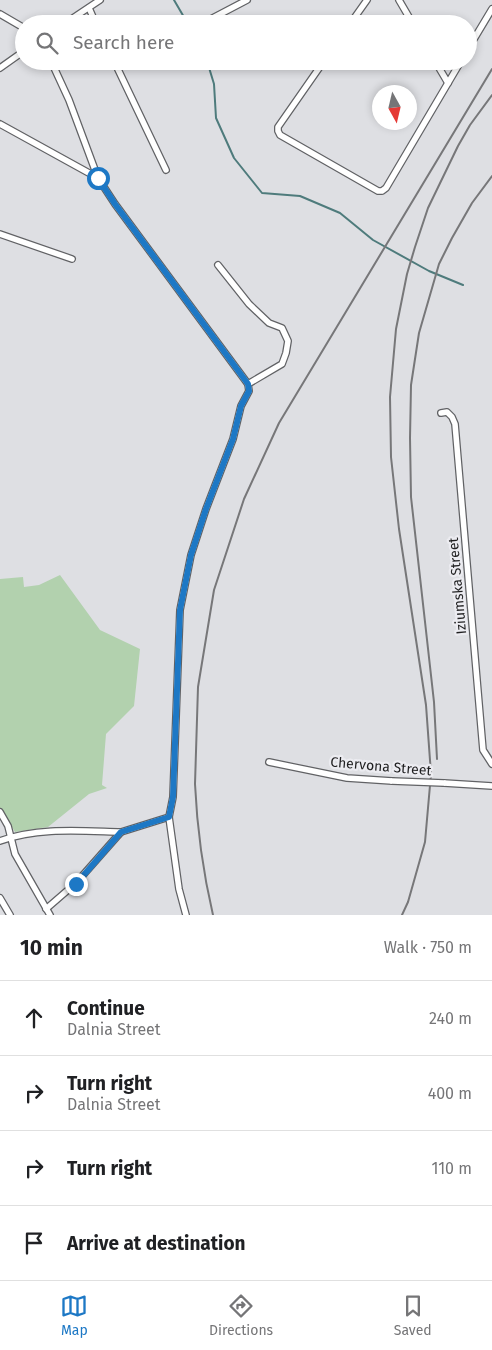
<!DOCTYPE html>
<html lang="en">
<head>
<meta charset="utf-8">
<style>
  :root { --surface:#fff; --page:#f2f2f2; --text:#202124; --muted:#757577; --line:#e0e0e0; --accent:#1d78c5 }
  body { margin:0; font-family:"Fira Sans",sans-serif; background:var(--page); color:var(--text) }
  .compass { position:absolute; left:372px; top:85px; width:45px; height:45px; border-radius:50%; background:var(--surface); box-shadow:0 2px 8px #0003; rotate:172deg }
  .stop { position:absolute; width:15px; height:15px; margin:-11px; border:4px solid #1d78c5; border-radius:50%; background:#fff }
  .stop.end { background:#1d78c5; border-color:#fff; box-shadow:0 1px 5px #0008 }
  .list { margin:0; padding:0; list-style:none }
  h2 { display:flex; justify-content:space-between; align-items:center; height:65px; margin:0; padding:0 20px; font-size:21px }
  h2 small { font-size:16px; font-weight:400; color:var(--muted) }
  .list li { display:grid; grid-template-columns:32px 1fr auto; gap:15px; align-items:center; box-sizing:border-box; height:75px; padding:0 20px; border-top:1px solid var(--line) }
  .list b { display:block; font-size:19px; white-space:nowrap }
  .list p { margin:0; font-size:16px; white-space:nowrap; color:var(--muted) }
  .list em { font-size:16px; font-style:normal; color:var(--muted) }
  .icon { flex:none; width:28px; height:28px; fill:none; stroke:currentColor; stroke-width:2; stroke-linecap:round; stroke-linejoin:round }
  .map { position:relative; flex:none; width:492px; height:915px; overflow:hidden }
  .search { position:absolute; background:var(--surface); box-shadow:0 2px 8px #0003; left:15px; right:15px; top:15px; height:55px; display:flex; align-items:center; gap:12px; box-sizing:border-box; padding:0 18px; border-radius:28px; color:var(--muted); font-size:19px }
  .sheet { height:365px; background:var(--surface) }
  nav { display:flex; justify-content:space-around; align-items:center; box-sizing:border-box; height:70px; border-top:1px solid var(--line); background:var(--surface); font-size:14px; color:var(--muted) }
  nav a { display:grid; justify-items:center; gap:2px }
  nav .on { color:var(--accent) }
  .map>svg:first-child { display:block }
  .green { fill:#b2d1ae }
  .lines { fill:none; stroke-linecap:round; stroke-linejoin:round }
  .stream { stroke:#4e7b7c; stroke-width:2 }
  .minor-casing { stroke:#616265; stroke-width:8 }
  .minor { stroke:#fff; stroke-width:5.5 }
  .rail { stroke:#777779; stroke-width:2 }
  .minor-bridge-casing { stroke:#616265; stroke-width:8; stroke-linecap:butt }
  .minor-bridge { stroke:#fff; stroke-width:5.5 }
  .route { stroke:#1d78c5; stroke-width:6 }
  .labels { text-anchor:middle; stroke-width:4.5; stroke-linejoin:round; paint-order:stroke }
  .street-label { font-size:14px; fill:#1f1f20; stroke:#ececf1 }
</style>
</head>
<body>
<div class="map">
<svg width="492" height="915" viewBox="0 0 492 915">
  <rect width="100%" height="100%" fill="#dedfe3"/>
  <polygon class="green" points="60,575 100,630 140,649 134,706 106,734 102,785 107,788 89,794 48,827 15,832 0,808 0,579 23,577 24,587 39,585"/>
  <g class="lines">
    <g class="stream">
      <polyline points="174,0 188,24"/>
      <polyline points="207,61 214,84 216,118 234,158 262,193 300,196 340,213 373,240 429,271 463,285"/>
    </g>
    <g class="minor-casing">
      <g id="minor">
        <polyline points="399,0 413,24"/>
        <polyline points="89,8 96,24"/>
        <polyline points="0,14 24,28"/>
        <polyline points="207,21 247,0"/>
        <polyline points="64,24 100,0"/>
        <polyline points="350,24 367,0"/>
        <polyline points="468,49 492,9"/>
        <polyline points="51,61 69,100 98,178 115,204 248,384 249,391 241,406 233,439 206,509 191,555 180,610 173,797 169,817 179,889 186,915"/>
        <polyline points="114,61 166,170"/>
        <polyline points="324,61 278,127 278,131 280,135 378,191 382,191 386,188 461,61"/>
        <polyline points="435,61 448,83"/>
        <polyline points="0,68 24,51"/>
        <polyline points="0,124 98,178"/>
        <polyline points="0,234 72,259"/>
        <polyline points="218,265 249,304 269,323 282,328 288,341 286,353 282,364 248,384"/>
        <polyline points="441,413 447,412 452,417 455,424 483,750 492,764"/>
        <polyline points="269,762 347,778 392,781"/>
        <polyline points="444,783 492,786"/>
        <polyline points="0,812 8,826 15,854 50,915"/>
        <path d="M0,841C38,827 81,831 121,832"/>
        <polyline points="0,898 10,915"/>
        <polyline points="46,909 76,883 121,832 169,817"/>
      </g>
    </g>
    <use href="#minor" class="minor"/>
    <g class="rail">
      <polyline points="437,759 434,702 411,497 410,438 411,385 419,333 439,264 452,238 472,203 492,176"/>
      <path d="M213,915C203,872 197,828 195,784L198,687L214,590L244,499L279,423L492,69"/>
      <polyline points="402,915 408,902 425,842 431,774 426,705 399,529 391,457 390,397 396,329 407,274 415,247 428,208 458,146 470,125 492,95"/>
    </g>
    <g class="minor-bridge-casing">
      <polyline id="minor-bridge" points="392,781 444,783"/>
    </g>
    <use href="#minor-bridge" class="minor-bridge"/>
  </g>
  <g class="lines">
    <polyline class="route" points="76,884 121,832 169,817 173,797 180,610 191,555 206,509 233,439 241,406 249,391 248,384 115,204 98,178"/>
  </g>
  <g class="labels">
    <g class="street-label">
      <text transform="translate(457 586) rotate(-95)" y="5">Iziumska Street</text>
      <text transform="translate(381 766) rotate(5)" y="5">Chervona Street</text>
    </g>
  </g>
</svg>
<svg class="compass" viewBox="-18 -18 36 36"><path d="M0-13l5 13h-10z" fill="#e53935"/><path d="M0 13l5-13h-10z" fill="#757577"/></svg>
<div class="stop" style="left:98px;top:178px"></div>
<div class="stop end" style="left:76px;top:884px"></div>
<div class="search"><svg class="icon" aria-label="search" viewBox="0 0 24 24"><circle cx="10" cy="10" r="6"/><path d="M15 15l6 6"/></svg>Search here</div>
</div>
<section class="sheet">
<h2>10 min<small>Walk · 750 m</small></h2>
<ul class="list">
<li><svg class="icon" aria-label="ahead" viewBox="0 0 24 24"><path d="M12 20V5M6 11l6-6 6 6"/></svg><div><b>Continue</b><p>Dalnia Street</p></div><em>240 m</em></li>
<li><svg class="icon" aria-label="right" viewBox="0 0 24 24"><path d="M7 20v-9h11M14 6l5 5-5 5"/></svg><div><b>Turn right</b><p>Dalnia Street</p></div><em>400 m</em></li>
<li><svg class="icon" aria-label="right" viewBox="0 0 24 24"><path d="M7 20v-9h11M14 6l5 5-5 5"/></svg><div><b>Turn right</b></div><em>110 m</em></li>
<li><svg class="icon" aria-label="arrive" viewBox="0 0 24 24"><path d="M6 21V4h12l-3 4 3 4H6"/></svg><div><b>Arrive at destination</b></div></li>
</ul>
</section>
<nav>
<a class="on"><svg class="icon" aria-label="map" viewBox="0 0 24 24"><path d="M3 6l6-2 6 2 6-2v14l-6 2-6-2-6 2zM9 4v14M15 6v14"/></svg>Map</a>
<a><svg class="icon" aria-label="directions" viewBox="0 0 24 24"><path d="M12 3l9 9-9 9-9-9zM9 14v-3h6M13 9l2 2-2 2"/></svg>Directions</a>
<a><svg class="icon" aria-label="saved" viewBox="0 0 24 24"><path d="M7 4h10v16l-5-4-5 4z"/></svg>Saved</a>
</nav>
</body>
</html>
